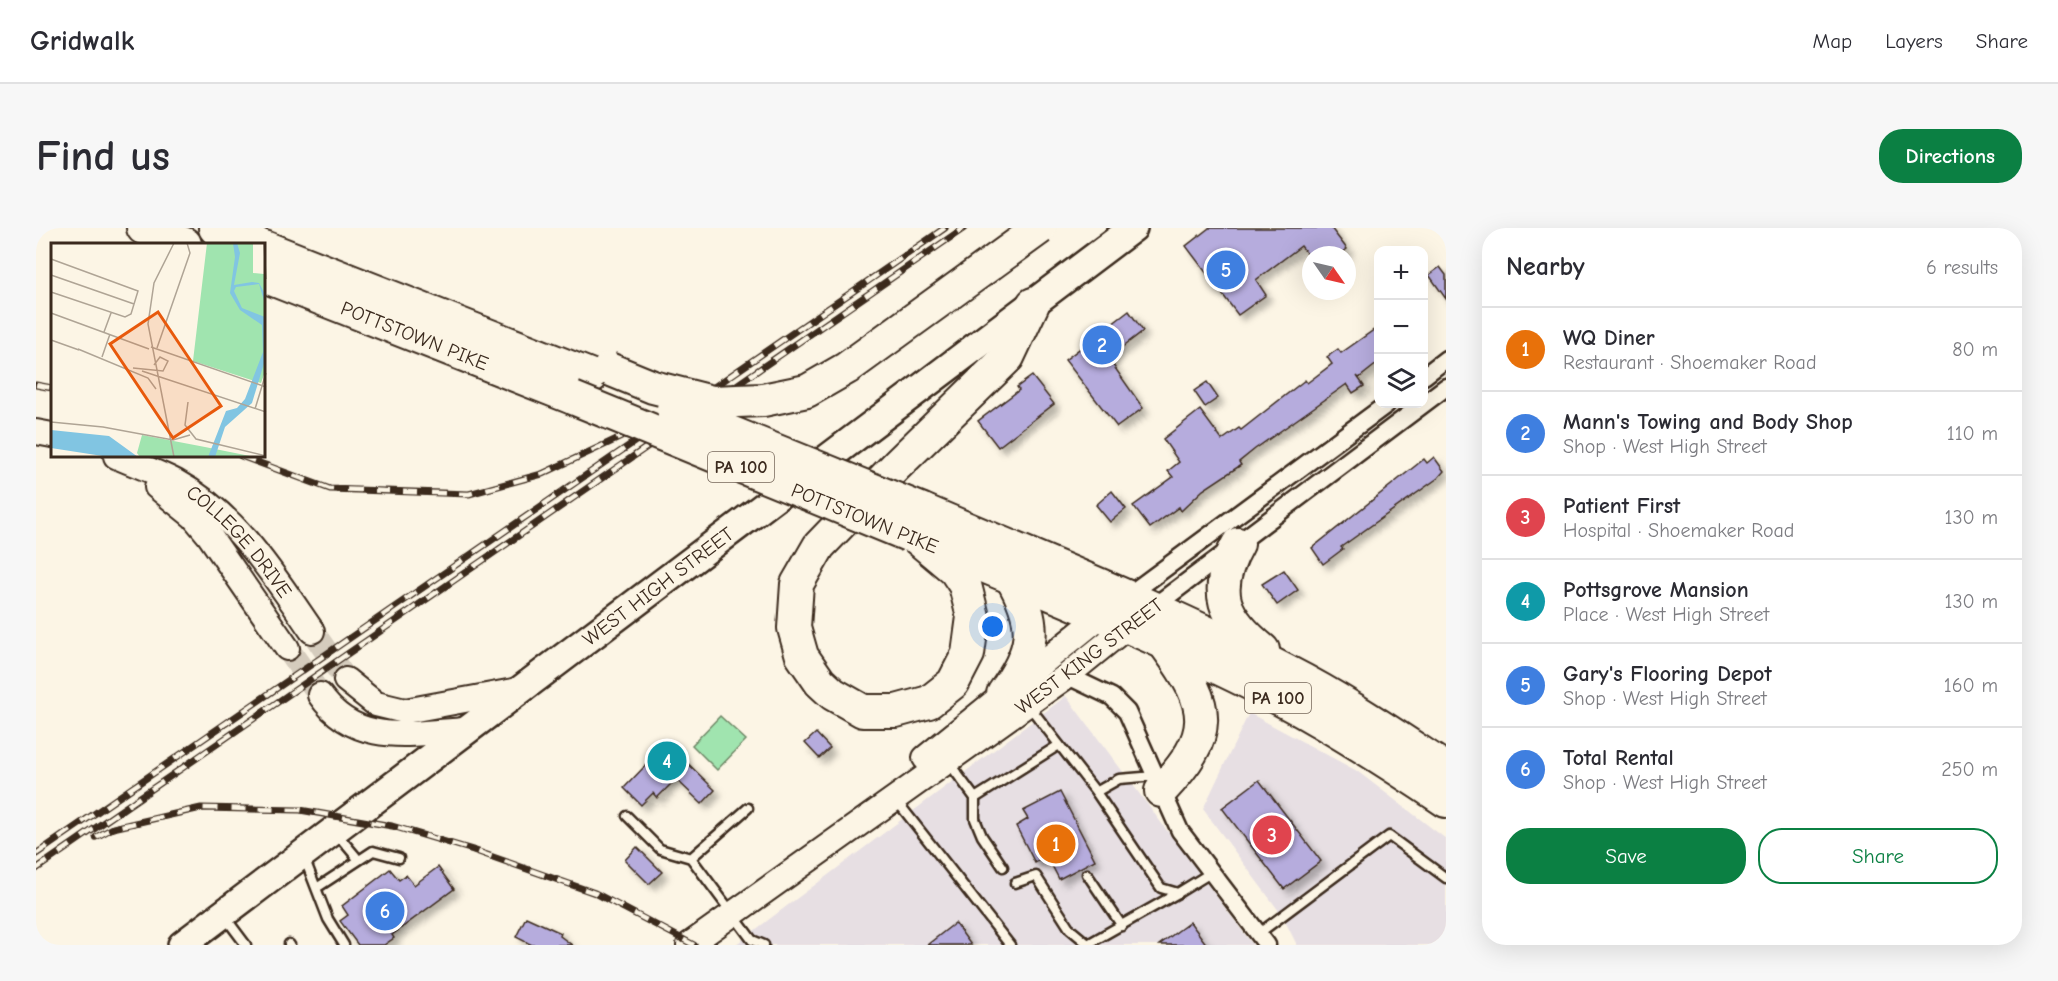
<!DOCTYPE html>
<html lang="en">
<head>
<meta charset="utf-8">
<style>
  :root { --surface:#fff; --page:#f7f7f7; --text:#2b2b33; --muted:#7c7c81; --line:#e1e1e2; --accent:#0b8043 }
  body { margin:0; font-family:"Comic Neue",sans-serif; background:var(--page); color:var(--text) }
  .controls { position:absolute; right:18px; top:18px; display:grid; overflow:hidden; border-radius:12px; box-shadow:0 6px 24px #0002 }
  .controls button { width:54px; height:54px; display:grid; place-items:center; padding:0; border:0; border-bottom:2px solid var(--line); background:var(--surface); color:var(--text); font:30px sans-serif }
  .compass { position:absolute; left:1266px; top:18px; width:54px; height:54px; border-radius:50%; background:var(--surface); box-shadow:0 6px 24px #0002; rotate:124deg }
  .you { position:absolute; left:957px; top:399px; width:21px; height:21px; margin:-15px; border:4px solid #fff; border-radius:50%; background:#1a73e8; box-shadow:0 0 0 9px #1a73e833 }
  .badge { display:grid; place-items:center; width:39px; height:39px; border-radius:50%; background:var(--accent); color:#fff; font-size:20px; font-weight:700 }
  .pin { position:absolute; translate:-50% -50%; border:3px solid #fff; box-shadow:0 2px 6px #0006 }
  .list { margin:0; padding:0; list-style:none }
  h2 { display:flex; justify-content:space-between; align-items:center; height:78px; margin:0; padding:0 24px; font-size:26px }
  h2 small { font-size:20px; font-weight:400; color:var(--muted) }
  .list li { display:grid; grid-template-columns:39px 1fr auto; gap:18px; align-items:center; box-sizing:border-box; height:84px; padding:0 24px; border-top:2px solid var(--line) }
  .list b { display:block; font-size:22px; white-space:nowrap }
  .list p { margin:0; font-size:20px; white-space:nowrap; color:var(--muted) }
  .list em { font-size:20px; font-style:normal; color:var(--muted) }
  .actions { display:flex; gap:12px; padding:18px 24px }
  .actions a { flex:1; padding:14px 0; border:2px solid var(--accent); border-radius:24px; text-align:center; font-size:21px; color:var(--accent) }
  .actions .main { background:var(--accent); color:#fff }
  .icon { flex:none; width:33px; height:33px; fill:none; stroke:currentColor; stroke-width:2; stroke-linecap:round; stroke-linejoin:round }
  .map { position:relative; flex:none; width:1410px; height:717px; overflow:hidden; border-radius:24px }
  header { display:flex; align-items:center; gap:36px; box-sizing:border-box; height:84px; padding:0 30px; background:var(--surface); border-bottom:2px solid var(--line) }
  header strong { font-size:28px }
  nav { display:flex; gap:33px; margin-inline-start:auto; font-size:21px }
  .intro { display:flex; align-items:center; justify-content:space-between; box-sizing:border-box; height:144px; padding:0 36px }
  h1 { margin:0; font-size:42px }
  .button { padding:15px 27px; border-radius:24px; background:var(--accent); color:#fff; font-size:21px; font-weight:700 }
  main { display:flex; gap:36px; padding:0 36px }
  aside { flex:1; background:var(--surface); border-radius:24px; box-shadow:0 6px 24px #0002 }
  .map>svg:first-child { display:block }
  .built { fill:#e7dfe3 }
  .green { fill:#a0e4af; stroke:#6e8766; stroke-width:1.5 }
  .building { fill:#b6acdd; stroke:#3b2a1e; stroke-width:1.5; filter:url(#shadow) }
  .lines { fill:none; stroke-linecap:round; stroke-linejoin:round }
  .secondary-tunnel { stroke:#d5ccbd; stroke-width:24; stroke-dasharray:24 12; stroke-linecap:butt }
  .lane-casing { stroke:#3b2a1e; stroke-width:13 }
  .street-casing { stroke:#3b2a1e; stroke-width:21 }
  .secondary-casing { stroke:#3b2a1e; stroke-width:28 }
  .primary-casing { stroke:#3b2a1e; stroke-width:32 }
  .highway-casing { stroke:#3b2a1e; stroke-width:36 }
  .lane { stroke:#fcf5e5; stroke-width:8 }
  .street { stroke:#fcf5e5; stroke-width:16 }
  .secondary { stroke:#fcf5e5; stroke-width:24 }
  .primary { stroke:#fcf5e5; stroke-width:27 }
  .highway { stroke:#fcf5e5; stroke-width:32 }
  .rail-casing { stroke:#3b2a1e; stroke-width:7 }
  .rail { stroke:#fcf5e5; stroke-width:4.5; stroke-dasharray:14; stroke-linecap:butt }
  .highway-bridge-casing { stroke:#3b2a1e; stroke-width:36; stroke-linecap:butt }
  .highway-bridge { stroke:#fcf5e5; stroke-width:32 }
  .labels { text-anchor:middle; stroke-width:5; stroke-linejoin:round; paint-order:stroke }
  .shield { fill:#fcf5e5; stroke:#75675a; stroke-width:1.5 }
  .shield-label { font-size:18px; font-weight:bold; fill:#3b2a1e }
  .street-label { font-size:20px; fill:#3b2a1e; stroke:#fcf5e5 }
  .inset-road { fill:none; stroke:#afa495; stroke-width:1.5 }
  .view { fill:#e8590c; fill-opacity:0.15; stroke:#e8590c; stroke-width:3 }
  .inset-edge { fill:none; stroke:#3b2a1e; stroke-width:3 }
</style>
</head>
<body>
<header>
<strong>Gridwalk</strong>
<nav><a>Map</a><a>Layers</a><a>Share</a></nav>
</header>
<div class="intro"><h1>Find us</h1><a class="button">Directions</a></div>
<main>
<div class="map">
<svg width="1410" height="717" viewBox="0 0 1410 717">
  <defs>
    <filter id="shadow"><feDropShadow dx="5.5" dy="5.5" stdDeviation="3" flood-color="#0004"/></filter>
  </defs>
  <rect width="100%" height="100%" fill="#fcf5e5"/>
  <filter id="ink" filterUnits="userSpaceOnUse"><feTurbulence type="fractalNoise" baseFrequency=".0167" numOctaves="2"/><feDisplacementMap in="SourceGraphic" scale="12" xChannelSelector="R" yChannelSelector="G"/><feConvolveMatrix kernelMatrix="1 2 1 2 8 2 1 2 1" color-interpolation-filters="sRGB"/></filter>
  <g filter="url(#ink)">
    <g class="built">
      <polygon points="1030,468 1217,717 699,717"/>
      <polygon points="1213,485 1321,543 1410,611 1410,717 1261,717 1246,687 1167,581"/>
    </g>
    <polygon class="green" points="684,488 710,512 681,542 656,517"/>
    <g class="building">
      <polygon points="1173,0 1295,0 1311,21 1304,27 1272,27 1265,18 1220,52 1230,67 1202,87 1150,18"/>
      <polygon points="1404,39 1410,47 1410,71 1393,47"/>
      <polygon points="1093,83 1107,103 1072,130 1107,180 1081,199 1029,132"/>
      <polygon points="1342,99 1342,135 1323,150 1321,148 1328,158 1317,165 1311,156 1219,221 1203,234 1205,237 1167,262 1145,283 1143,279 1114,300 1097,278 1137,249 1132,243 1143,234 1127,211 1164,182 1186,212 1203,200 1205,202 1269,152 1271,155 1296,136 1291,129 1302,121 1305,125"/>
      <polygon points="996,148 1018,176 962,219 942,193 983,162 981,159"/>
      <polygon points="1171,154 1182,170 1169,179 1158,163"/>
      <polygon points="1398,229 1408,243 1402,250 1305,319 1307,321 1287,336 1276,320 1388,231 1391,235"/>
      <polygon points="1076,263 1090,281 1074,294 1060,277"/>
      <polygon points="1248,342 1262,362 1241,377 1226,356"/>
      <polygon points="780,505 794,520 783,530 769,515"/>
      <polygon points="631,515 679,562 666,576 640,551 621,570 617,565 605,577 588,560"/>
      <polygon points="1223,552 1285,633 1248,661 1186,580"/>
      <polygon points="1024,564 1059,632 1023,651 1011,628 999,635 980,598 992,591 987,583"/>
      <polygon points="601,619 626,644 613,656 589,632"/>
      <polygon points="402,639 418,661 356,707 358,710 348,717 322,717 304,693 312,687 306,678 354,641 363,652 370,647 378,657"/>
      <polygon points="490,689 525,705 524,708 536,717 496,717 480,709"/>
      <polygon points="1154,694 1171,717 1123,717"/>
      <polygon points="919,695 935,717 891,717"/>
    </g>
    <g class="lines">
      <g class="secondary-tunnel">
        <polyline points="276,403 310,452"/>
        <polyline points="251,420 284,467"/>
      </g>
      <g class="lane-casing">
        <g id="lane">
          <polyline points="993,478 1060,564 1125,660 1142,665 1176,644"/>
          <polyline points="913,535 939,570 939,591 946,608 967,639"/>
          <polyline points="1060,564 1083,551 1119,548"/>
          <polyline points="939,570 1023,517"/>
          <polyline points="860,572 974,717"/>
          <polyline points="591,588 624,621 655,630 716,712 728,717"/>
          <polyline points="301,606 322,631"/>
          <polyline points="268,629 292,691 308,717"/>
          <polyline points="655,630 712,580"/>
          <polyline points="1051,646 1086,698"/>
          <polyline points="979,655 1000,648 1034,701 1052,716 1142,665"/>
          <polyline points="282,659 337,623 363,630"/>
          <polyline points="189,689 210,717"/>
          <polyline points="1222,706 1353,608 1410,650"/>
          <polyline points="253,716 254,717"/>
        </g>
      </g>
      <g class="street-casing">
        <g id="street">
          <polyline points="1388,148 1410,131"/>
          <polyline points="1090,369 1351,176"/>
          <polyline points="1116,380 1410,159"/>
          <polyline points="1030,447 1076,469 1091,484 1144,603 1231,717"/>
        </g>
      </g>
      <g class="secondary-casing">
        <g id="secondary">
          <polyline points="0,204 16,207"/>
          <path id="s1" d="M80,228C100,237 121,244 140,254C201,287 238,348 276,403"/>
          <polyline points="121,259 158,289 173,307 251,420"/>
          <polyline points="310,452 340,476 369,483 483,462"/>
          <path d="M284,467C320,519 375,505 430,502"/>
          <polyline points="889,530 1077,378"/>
          <polyline points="653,717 1028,450 1102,390"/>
        </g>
      </g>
      <g class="primary-casing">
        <g id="primary">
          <path id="s2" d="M146,717L1097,0"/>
        </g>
      </g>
      <g class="highway-casing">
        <g id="highway">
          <polyline points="107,0 149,16"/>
          <polyline points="179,0 221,16"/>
          <polyline points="228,19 556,148"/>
          <path id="s3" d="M228,48L537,170"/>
          <path d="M887,282C1009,334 1133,383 1252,444C1307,472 1358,507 1410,541"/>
          <polyline points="882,311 919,342 929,357 937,389 932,426 917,455 893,474 860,483 827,483 797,466 784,454 766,428 758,400 761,356 783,318 861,237 972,129 997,76"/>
          <path d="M1202,316C1175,364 1187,389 1227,422"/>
          <path d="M902,319C1012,365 1125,410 1231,464C1293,496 1352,534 1410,573"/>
          <path d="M967,466C999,422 1003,397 975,349"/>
          <path d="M1125,563C1179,506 1176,480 1131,419"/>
        </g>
      </g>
      <use href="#lane" class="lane"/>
      <use href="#street" class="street"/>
      <use href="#secondary" class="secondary"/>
      <use href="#primary" class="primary"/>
      <use href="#highway" class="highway"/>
      <g class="rail-casing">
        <g id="rail">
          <polyline points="0,157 16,160"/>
          <polyline points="205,228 294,261 433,266 506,246 613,196"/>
          <polyline points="60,609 77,600 165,580 264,582 356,598 437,622 559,665 658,717"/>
          <polyline points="0,626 909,0"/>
          <polyline points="0,641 928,0"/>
        </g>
      </g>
      <use href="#rail" class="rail"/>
      <g class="highway-bridge-casing">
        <g id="highway-bridge">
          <polyline points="573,141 617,159 676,174 727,172 771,163 811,140 1004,0"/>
          <polyline points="537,170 872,307"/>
          <polyline points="637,181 887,282"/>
        </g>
      </g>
      <use href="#highway-bridge" class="highway-bridge"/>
    </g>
  </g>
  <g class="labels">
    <g class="shield">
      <rect x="672" y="224" width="66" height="30" rx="4.5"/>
      <rect x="1209" y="455" width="66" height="30" rx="4.5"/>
    </g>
    <g class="shield-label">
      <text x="705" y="245">PA 100</text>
      <text x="1242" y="476">PA 100</text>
    </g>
    <g class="street-label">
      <text dy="7" stroke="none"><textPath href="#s3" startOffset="162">POTTSTOWN PIKE</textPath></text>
      <text transform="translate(829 290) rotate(22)" y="7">POTTSTOWN PIKE</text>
      <text dy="7" stroke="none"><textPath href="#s1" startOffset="153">COLLEGE DRIVE</textPath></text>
      <text dy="7" stroke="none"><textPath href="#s2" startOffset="596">WEST HIGH STREET</textPath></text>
      <text transform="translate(1053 428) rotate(-37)" y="7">WEST KING STREET</text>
    </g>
  </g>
  <g transform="translate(15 15)">
    <rect width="214" height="214" fill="#fcf5e5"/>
    <path d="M156,0H202V30L213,31L214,40L215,126L210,140L142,118ZM91,192L154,204L204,214H89L86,210Z" fill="#a0e4af"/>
    <path d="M182,0H186L189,10L183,42L201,39L208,40L214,51V61L208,41L185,44L183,48L191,65L214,74V117L201,160L174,184L164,214H157L175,168L186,165L194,156L212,109L211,82L189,67L179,50L184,14ZM0,187L58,193L87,214H58L0,205Z" fill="#81c5e2"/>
    <path class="inset-road" d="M123,0L103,40L97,81L123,214M213,0L215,36M0,16L87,48L80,71L74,74L0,49M0,32L83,61M0,70L98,106M53,89L60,70M0,97L28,107M100,104L215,144M106,105L139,10L136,0M27,106L97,135L105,146M51,114L59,91M82,125L112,128L117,118L109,114L103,122M91,128L215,169M137,159L134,182L145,196L215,213M204,166L215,130M0,179L52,184L122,197L139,192"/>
    <path class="view" d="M107,69L170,163L122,195L59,101Z"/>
    <rect width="214" height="214" class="inset-edge"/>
  </g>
</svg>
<div class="controls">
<button>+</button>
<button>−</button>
<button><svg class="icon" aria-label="layers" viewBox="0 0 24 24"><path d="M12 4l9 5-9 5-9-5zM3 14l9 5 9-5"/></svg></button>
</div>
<svg class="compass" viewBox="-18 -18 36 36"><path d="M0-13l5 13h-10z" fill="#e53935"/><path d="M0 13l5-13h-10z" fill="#7c7c81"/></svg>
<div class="you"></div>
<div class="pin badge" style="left:1020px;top:616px;background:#e8710a">1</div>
<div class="pin badge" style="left:1066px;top:117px;background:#3f7fe0">2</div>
<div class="pin badge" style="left:1236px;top:607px;background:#e0444e">3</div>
<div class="pin badge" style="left:631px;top:533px;background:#0f9aa8">4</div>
<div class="pin badge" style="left:1190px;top:42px;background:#3f7fe0">5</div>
<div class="pin badge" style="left:349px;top:683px;background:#3f7fe0">6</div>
</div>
<aside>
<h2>Nearby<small>6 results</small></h2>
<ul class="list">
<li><span class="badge" style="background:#e8710a">1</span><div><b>WQ Diner</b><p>Restaurant · Shoemaker Road</p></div><em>80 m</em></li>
<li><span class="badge" style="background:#3f7fe0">2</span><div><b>Mann's Towing and Body Shop</b><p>Shop · West High Street</p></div><em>110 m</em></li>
<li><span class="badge" style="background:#e0444e">3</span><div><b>Patient First</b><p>Hospital · Shoemaker Road</p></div><em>130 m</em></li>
<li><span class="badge" style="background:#0f9aa8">4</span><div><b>Pottsgrove Mansion</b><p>Place · West High Street</p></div><em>130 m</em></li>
<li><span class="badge" style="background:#3f7fe0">5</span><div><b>Gary's Flooring Depot</b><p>Shop · West High Street</p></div><em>160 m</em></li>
<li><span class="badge" style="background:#3f7fe0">6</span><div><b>Total Rental</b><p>Shop · West High Street</p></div><em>250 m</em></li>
</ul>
<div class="actions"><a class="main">Save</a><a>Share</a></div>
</aside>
</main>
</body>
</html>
